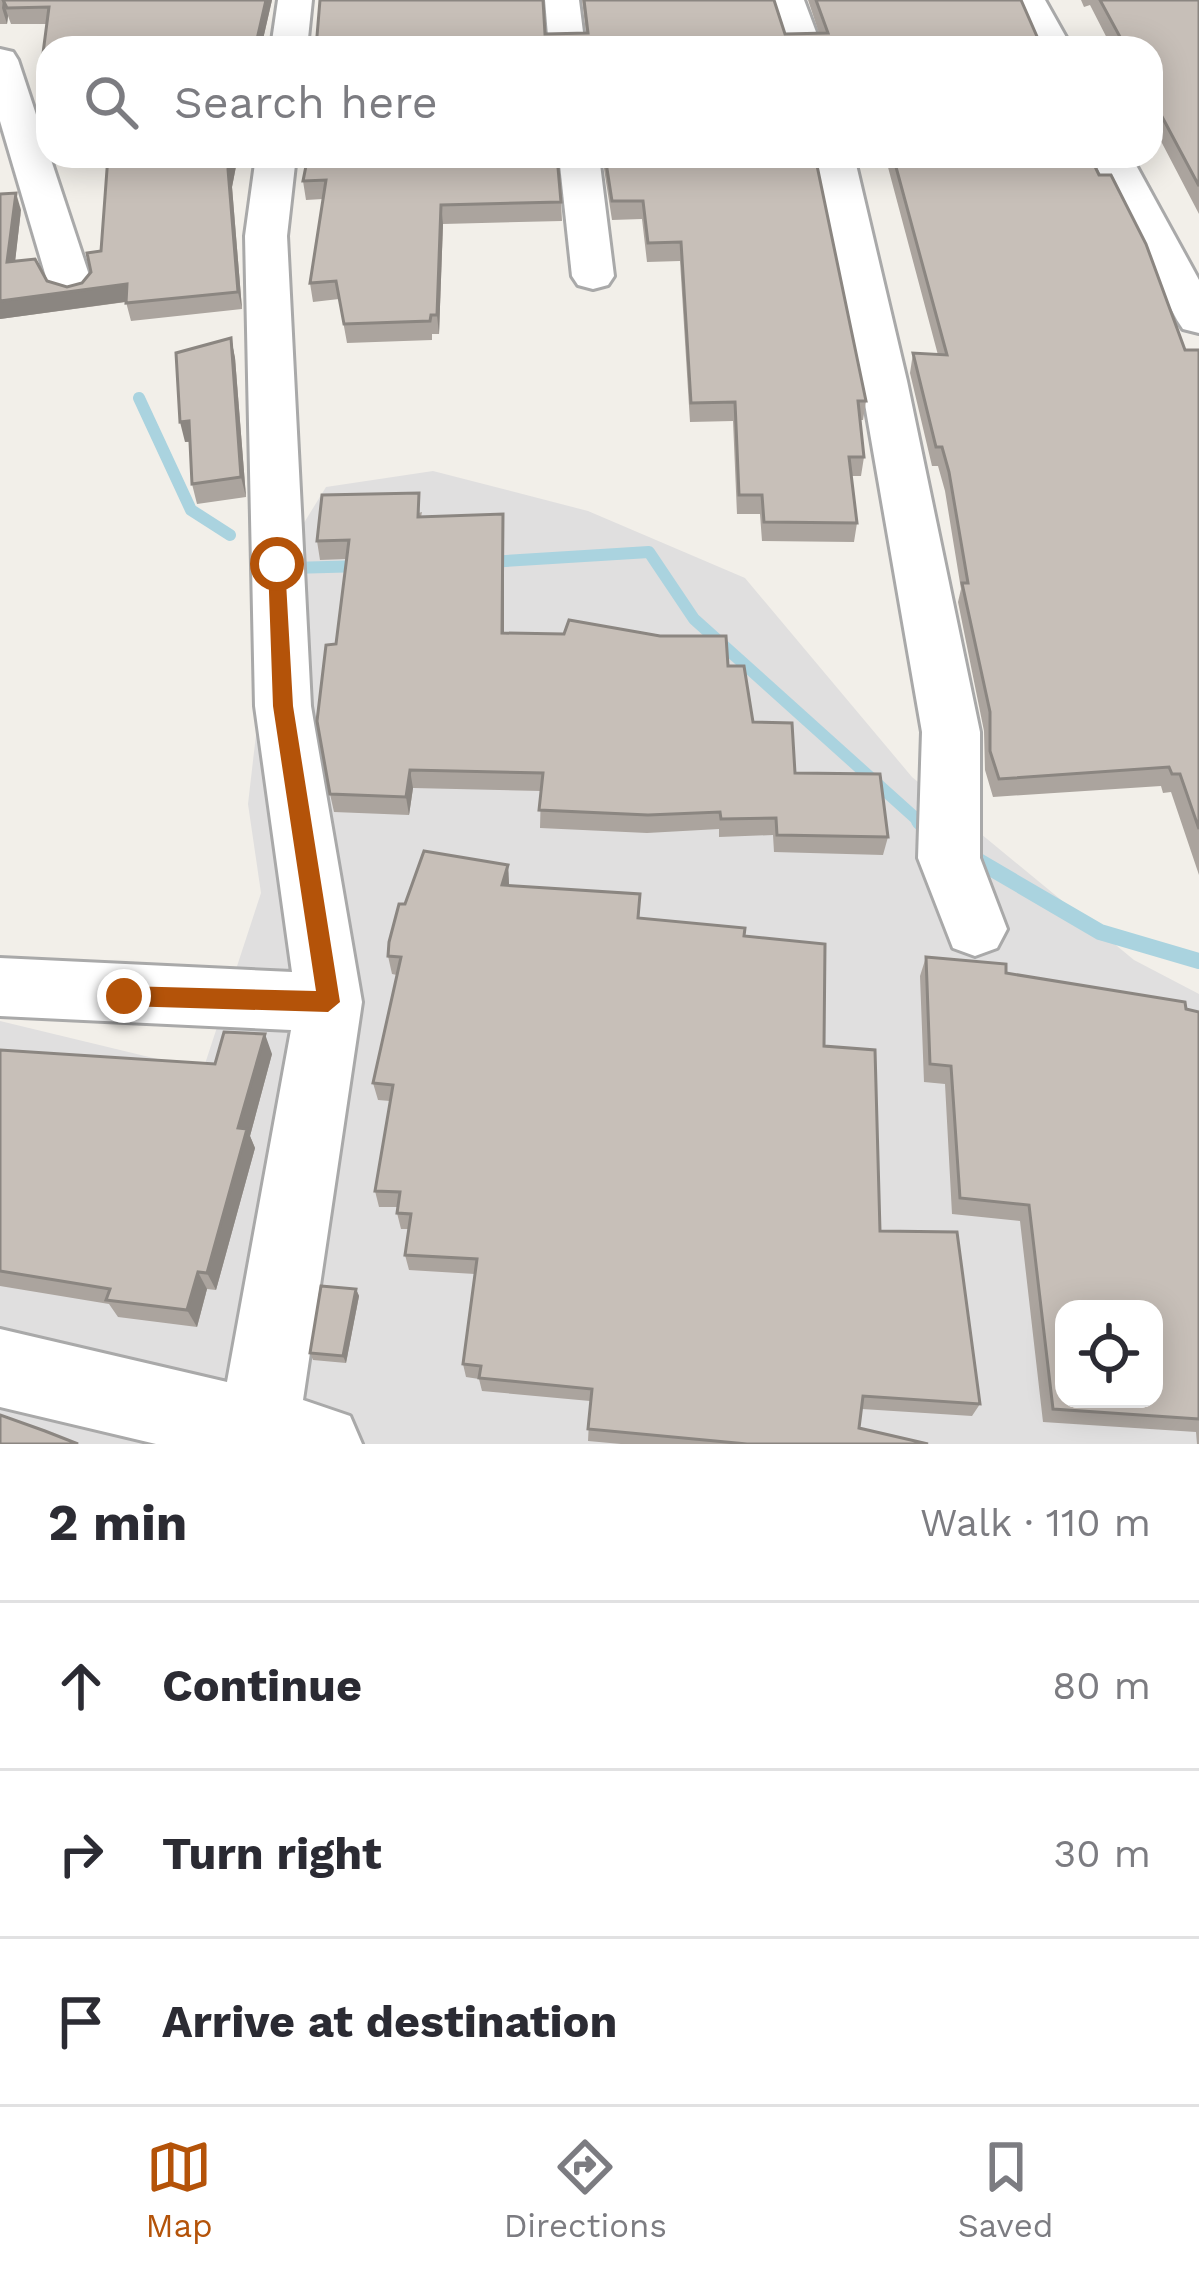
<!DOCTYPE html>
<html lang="en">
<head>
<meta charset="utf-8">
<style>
  :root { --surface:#fff; --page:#f7f7f7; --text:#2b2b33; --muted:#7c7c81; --line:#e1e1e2; --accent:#b45309 }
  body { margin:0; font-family:"Work Sans",sans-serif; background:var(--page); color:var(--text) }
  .controls { position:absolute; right:36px; bottom:36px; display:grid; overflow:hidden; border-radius:24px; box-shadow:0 6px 30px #0003 }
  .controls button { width:108px; height:108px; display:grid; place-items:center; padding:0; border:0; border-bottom:3px solid var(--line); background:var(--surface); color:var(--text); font:60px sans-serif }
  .stop { position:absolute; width:36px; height:36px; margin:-27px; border:9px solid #b45309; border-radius:50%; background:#fff }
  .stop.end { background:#b45309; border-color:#fff; box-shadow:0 3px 12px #0008 }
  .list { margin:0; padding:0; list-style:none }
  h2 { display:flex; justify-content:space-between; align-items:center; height:156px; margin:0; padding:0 48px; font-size:51px }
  h2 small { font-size:39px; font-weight:400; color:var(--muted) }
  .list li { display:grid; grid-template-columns:78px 1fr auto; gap:36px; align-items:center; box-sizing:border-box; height:168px; padding:0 48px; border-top:3px solid var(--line) }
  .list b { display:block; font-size:45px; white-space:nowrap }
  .list em { font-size:39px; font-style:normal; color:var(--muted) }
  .icon { flex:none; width:66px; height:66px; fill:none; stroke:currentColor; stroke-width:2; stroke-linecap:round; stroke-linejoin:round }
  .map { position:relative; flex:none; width:1199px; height:1444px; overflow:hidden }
  .search { position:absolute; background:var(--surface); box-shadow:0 6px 30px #0003; left:36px; right:36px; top:36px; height:132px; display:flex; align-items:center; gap:30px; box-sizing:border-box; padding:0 42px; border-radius:36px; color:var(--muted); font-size:45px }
  .sheet { height:660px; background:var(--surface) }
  nav { display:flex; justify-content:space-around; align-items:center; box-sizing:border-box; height:168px; border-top:3px solid var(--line); background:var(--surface); font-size:33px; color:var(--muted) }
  nav a { display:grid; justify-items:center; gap:6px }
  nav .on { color:var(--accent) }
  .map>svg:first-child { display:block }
  .residential { fill:#e0dfdf; fill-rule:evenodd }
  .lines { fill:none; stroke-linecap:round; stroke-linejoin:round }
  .stream-far1 { stroke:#aad3df; stroke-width:12 }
  .stream { stroke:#aad3df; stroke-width:16 }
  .minor-casing { stroke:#a9a9a9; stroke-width:6 }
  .minor { fill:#fff; fill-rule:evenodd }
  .wall { fill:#aba49e }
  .shaded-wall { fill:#8b8681 }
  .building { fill:#c7bfb8; stroke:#8b8681; stroke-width:3; fill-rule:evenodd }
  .route { fill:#b45309 }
</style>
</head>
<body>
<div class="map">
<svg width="1199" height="1444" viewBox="0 0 1199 1444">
  <rect width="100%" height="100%" fill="#f2efe9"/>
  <path class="residential" d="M433,471L588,511L745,578L912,777L1134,960L1199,994V1444H0V1021L203,1070L261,893L248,804L275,570L326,487ZM1064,1309H1154V1399H1064Z"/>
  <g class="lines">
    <g class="stream-far1">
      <polyline points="139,398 191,510 230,535"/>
      <polyline points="489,562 649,552 694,619 922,824"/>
      <polyline points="291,568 364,566"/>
    </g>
    <g class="stream">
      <polyline points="919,821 931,832"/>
      <polyline points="970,856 1100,932 1199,961"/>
    </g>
    <g class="minor-casing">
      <g id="minor">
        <polygon points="278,0 312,0 307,48 271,48"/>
        <polygon points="545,0 579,0 585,48 549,48"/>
        <polygon points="770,0 804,0 822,48 786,48"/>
        <polygon points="1011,0 1045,0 1072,48 1036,48"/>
        <polygon points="0,49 13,52 18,60 93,287 86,296 71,300 56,296 49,287 0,121"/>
        <polygon points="256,156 296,156 287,236 311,706 362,1002 303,1400 350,1416 362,1444 156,1444 0,1407 0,1329 227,1382 291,1030 0,1016 0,958 292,972 255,706 245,236"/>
        <polygon points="559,156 599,156 614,276 608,285 593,289 578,285 572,276"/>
        <polygon points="814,156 854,156 907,381 980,732 980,858 1007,929 997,948 975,956 953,948 918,858 922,732 861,381"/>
        <polygon points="1091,156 1131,156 1199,280 1199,333 1183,329 1177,320"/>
      </g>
    </g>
    <use href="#minor" class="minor"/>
  </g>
  <g class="wall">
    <polygon points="0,0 272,0 261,48 48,48 48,112 39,84 47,24 11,24 8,16 7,24 0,24"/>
    <polygon points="582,0 774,0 785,34 819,33 808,0 1021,0 1042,48 316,48 545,34 586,33"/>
    <polygon points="1081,0 1199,0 1199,214 1151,122 1151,48 1112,48 1090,5 1084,7"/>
    <polygon points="105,156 238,156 232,187 242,309 131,321 126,302 0,319 21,210 15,261 47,281 67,287 82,283 91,272 101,251 107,164"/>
    <polygon points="308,156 561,202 562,221 443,224 439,334 432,334 432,340 347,343 339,299 313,302 310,283 323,199 306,200 303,181"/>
    <polygon points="602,156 815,156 866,401 863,420 860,420 864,457 861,476 851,476 857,523 854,542 762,541 760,514 737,514 733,421 690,422 680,261 647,262 642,219 612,220"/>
    <polygon points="885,156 1090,156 1185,350 1199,350 1199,875 1171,792 1163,793 1161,786 993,797 985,770 984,731 958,602 961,589 945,491 938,466 932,466 910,373 913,353 938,355"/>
    <polygon points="231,338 235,358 246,497 197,504 192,484 190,442 185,442"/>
    <polygon points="422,512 421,517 504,533 504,633 728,666 753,722 795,773 888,837 883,855 774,852 773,835 719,837 719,829 647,833 540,828 541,791 413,788 409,815 334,812 330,794 336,644 347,559 320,560 317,541"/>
    <polygon points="508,865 509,886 639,918 744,936 824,1046 880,1231 980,1404 972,1416 862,1409 859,1428 928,1444 621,1444 588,1441 590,1401 482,1391 479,1379 466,1377 463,1364 475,1274 409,1270 405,1255 409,1229 401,1229 397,1213 398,1207 379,1207 375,1191 390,1101 378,1100 373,1083 397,975 392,974 388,956 405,904"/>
    <polygon points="926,957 1199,1012 1199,1444 1197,1444 1196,1432 1043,1422 1020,1221 952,1214 945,1084 924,1082 920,976"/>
    <polygon points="0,1050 215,1064 272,1054 250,1136 255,1148 216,1290 207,1289 197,1327 118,1317 109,1304 0,1286"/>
    <polygon points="356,1289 359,1296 346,1363 313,1360 310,1353"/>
  </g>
  <g class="shaded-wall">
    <polygon points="3,0 8,16 7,24 2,8"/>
    <polygon points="266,0 272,0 261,48 255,48"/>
    <polygon points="861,38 860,48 819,48 819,47"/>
    <polygon points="231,156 238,156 232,187 242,309 238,292 228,169"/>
    <polygon points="16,193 21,210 13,280 7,262"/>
    <polygon points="441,205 443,224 439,334 437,315"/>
    <polygon points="127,284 131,301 0,319 0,301"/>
    <polygon points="231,338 235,358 246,497 241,477"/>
    <polygon points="189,421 194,441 185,442 180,422"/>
    <polygon points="503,514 504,533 504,652 502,633"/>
    <polygon points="410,770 413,788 409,815 406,797"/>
    <polygon points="508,865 509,884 504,904 502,885"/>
    <polygon points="265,1034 272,1054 250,1136 255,1148 216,1290 207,1273 238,1128"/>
    <polygon points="198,1272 207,1289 197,1327 187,1310"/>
    <polygon points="356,1289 359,1296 346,1363 343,1356"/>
  </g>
  <g class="building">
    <polygon points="3,0 266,0 255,48 48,48 48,106 39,84 49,7 7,8"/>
    <polygon points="320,0 543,0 545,34 588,33 584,0 774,0 785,34 828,33 816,0 1021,0 1042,48 864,48 861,38 819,48 316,48"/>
    <polygon points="1100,0 1199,0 1199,186 1151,96 1151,48 1126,48"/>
    <polygon points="108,156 231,156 228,169 238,292 126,303 127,284 0,301 0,194 16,193 7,262 35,259 47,281 67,287 82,283 91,272 87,253 101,251"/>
    <polygon points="308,156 557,156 561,202 441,205 437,315 431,315 430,321 344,324 336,281 310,283 326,180 303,181"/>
    <polygon points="605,156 815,156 866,401 858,401 864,457 849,457 857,523 764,522 762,495 739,495 735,402 691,403 681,242 648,243 643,201 612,201"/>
    <polygon points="893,156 1090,156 1099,175 1111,175 1146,244 1185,350 1199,350 1199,829 1180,774 1172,774 1169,767 999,779 990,751 990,712 962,583 968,583 949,472 942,447 936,447 913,353 947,355"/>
    <polygon points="231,338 241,477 192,484 189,421 180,422 176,353"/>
    <polygon points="419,493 418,517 503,514 502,633 564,634 569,620 660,636 726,636 728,666 744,666 753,722 792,723 795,773 880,774 888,837 777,835 776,818 721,819 720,812 648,815 539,810 543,773 410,770 406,797 330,794 317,721 326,645 336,644 349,540 317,541 322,495"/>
    <polygon points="424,851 508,865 502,885 640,894 638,918 745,928 744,936 825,944 824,1046 875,1050 880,1231 957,1232 980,1404 863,1396 859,1428 928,1444 747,1444 588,1429 592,1389 479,1378 481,1366 463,1364 477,1259 405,1255 411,1214 397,1213 400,1192 375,1191 393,1085 373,1083 401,957 388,956 389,942 399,904 405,904"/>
    <path d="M926,957L1006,964V973L1185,1002L1186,1009L1199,1012V1419L1053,1409L1029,1205L960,1198L951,1066L930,1064ZM1064,1309H1154V1399H1064Z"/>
    <polygon points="224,1032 265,1034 238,1128 247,1129 207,1273 198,1272 187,1310 106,1300 110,1289 0,1271 0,1050 215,1064"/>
    <polygon points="321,1286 356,1289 343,1356 310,1353"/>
    <polygon points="0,1415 45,1431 78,1444 0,1444"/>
  </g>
  <polygon class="route" points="277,558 285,564 293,706 340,1002 328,1012 124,1006 113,996 124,986 316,991 273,706 268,564"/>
</svg>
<div class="controls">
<button><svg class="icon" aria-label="locate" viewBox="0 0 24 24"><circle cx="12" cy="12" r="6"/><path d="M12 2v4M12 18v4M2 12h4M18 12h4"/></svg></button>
</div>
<div class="stop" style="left:277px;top:564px"></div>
<div class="stop end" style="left:124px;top:996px"></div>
<div class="search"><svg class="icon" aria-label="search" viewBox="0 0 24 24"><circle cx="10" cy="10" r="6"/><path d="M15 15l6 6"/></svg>Search here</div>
</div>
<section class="sheet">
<h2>2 min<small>Walk · 110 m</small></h2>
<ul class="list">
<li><svg class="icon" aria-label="ahead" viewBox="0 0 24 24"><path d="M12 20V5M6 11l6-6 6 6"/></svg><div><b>Continue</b></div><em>80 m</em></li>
<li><svg class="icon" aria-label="right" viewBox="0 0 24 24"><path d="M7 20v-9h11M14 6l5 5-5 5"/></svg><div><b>Turn right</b></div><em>30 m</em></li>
<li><svg class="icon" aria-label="arrive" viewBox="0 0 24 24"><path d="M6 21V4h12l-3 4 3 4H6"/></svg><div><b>Arrive at destination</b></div></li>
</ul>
</section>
<nav>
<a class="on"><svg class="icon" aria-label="map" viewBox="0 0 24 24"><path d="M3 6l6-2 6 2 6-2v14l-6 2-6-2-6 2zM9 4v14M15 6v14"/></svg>Map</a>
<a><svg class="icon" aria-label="directions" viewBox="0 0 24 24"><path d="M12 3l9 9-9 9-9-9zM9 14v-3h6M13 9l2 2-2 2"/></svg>Directions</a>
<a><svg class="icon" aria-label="saved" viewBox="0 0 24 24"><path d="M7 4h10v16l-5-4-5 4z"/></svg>Saved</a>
</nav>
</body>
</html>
